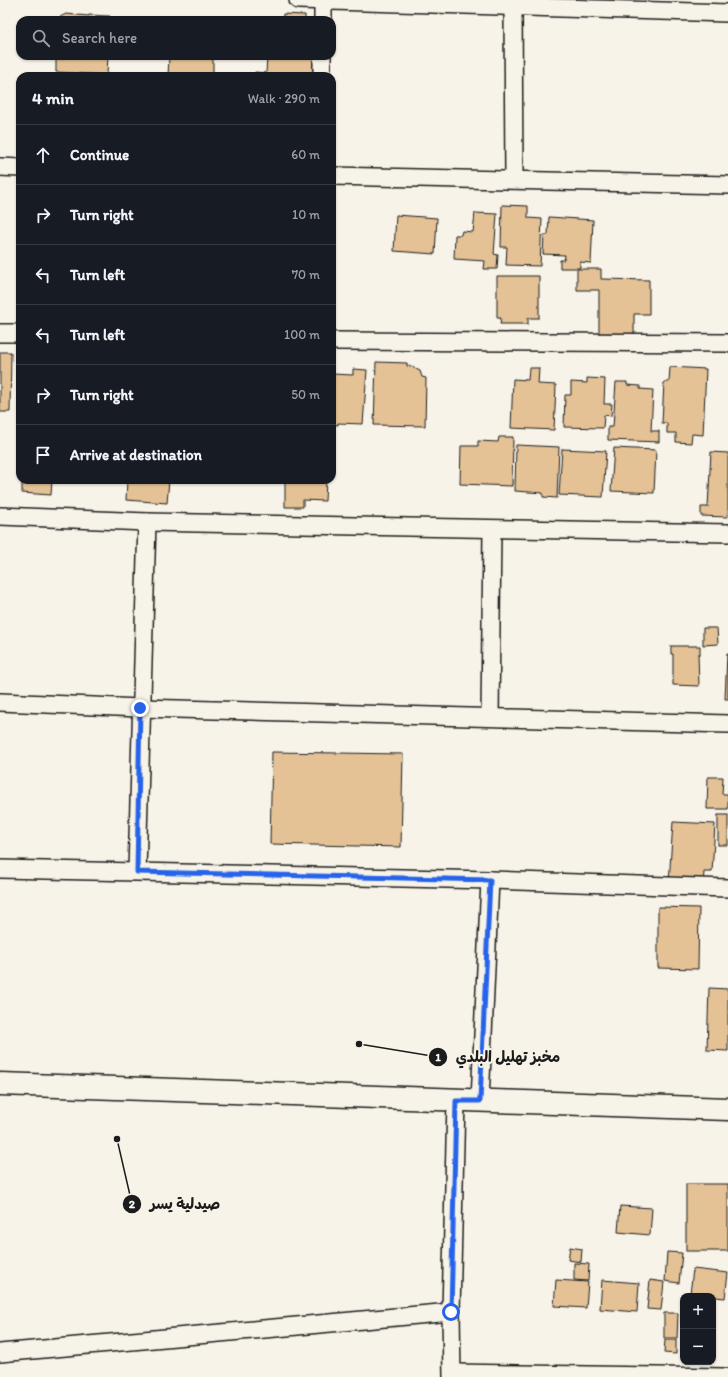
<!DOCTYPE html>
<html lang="en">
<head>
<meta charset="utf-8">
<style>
  :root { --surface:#171b24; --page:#20242c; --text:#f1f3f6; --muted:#9ea1a6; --line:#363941 }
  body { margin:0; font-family:Itim,"Playpen Sans Arabic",sans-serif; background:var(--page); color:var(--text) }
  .controls { position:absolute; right:12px; bottom:12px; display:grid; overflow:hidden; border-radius:8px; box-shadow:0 1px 3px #0004 }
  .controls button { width:36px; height:36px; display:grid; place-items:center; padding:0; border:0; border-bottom:1px solid var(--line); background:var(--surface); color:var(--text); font:20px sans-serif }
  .stop { position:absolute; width:12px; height:12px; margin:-9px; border:3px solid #2563eb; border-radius:50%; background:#fff }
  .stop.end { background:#2563eb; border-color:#fff; box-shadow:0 1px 4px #0008 }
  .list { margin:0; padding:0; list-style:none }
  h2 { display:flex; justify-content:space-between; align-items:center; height:52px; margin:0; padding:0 16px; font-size:17px }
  h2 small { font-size:13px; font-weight:400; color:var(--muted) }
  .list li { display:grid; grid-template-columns:26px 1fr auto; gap:12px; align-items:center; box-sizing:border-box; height:60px; padding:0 16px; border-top:1px solid var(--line) }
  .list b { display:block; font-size:15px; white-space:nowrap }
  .list em { font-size:13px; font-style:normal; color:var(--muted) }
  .icon { flex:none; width:22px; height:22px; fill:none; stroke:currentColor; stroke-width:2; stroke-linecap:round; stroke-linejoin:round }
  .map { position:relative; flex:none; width:728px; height:1377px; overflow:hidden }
  .search { position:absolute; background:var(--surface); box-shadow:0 1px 3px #0004; left:16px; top:16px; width:320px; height:44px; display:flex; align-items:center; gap:10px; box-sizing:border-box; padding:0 14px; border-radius:12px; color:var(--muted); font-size:15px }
  .panel { position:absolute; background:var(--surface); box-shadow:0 1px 3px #0004; left:16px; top:72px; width:320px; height:412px; border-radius:12px }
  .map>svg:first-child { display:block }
  .building { fill:#e4c296; stroke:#1c1c1c }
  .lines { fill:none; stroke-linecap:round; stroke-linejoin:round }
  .street-casing { stroke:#1c1c1c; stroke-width:20 }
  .secondary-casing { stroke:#1c1c1c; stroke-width:25 }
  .street { stroke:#f7f3e8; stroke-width:17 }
  .secondary { stroke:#f7f3e8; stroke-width:22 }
  .route { stroke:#2563eb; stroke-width:5 }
  .leader { fill:none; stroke:#1c1c1c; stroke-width:1.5 }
  .callout-dot { fill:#1c1c1c; stroke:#f7f3e8; stroke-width:1.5 }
  .mark-label { font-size:12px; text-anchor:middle; font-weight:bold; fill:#fff }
  .callout-label { font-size:15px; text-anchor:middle; font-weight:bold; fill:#1c1c1c; stroke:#f7f3e8; stroke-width:4; stroke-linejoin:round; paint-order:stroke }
</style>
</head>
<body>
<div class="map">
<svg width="728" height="1377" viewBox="0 0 728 1377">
  <rect width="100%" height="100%" fill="#f7f3e8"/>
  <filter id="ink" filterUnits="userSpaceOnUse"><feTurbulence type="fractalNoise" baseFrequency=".025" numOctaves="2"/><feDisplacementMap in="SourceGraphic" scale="8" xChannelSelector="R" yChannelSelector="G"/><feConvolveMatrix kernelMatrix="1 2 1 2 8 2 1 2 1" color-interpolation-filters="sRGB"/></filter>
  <g filter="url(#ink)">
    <g class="building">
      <polygon points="66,14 89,16 89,15 110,16 110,20 58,20 60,17"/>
      <polygon points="283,14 305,15 305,20 269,20 269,18 283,19"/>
      <polygon points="174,18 210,20 174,20"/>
      <polygon points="56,56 108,56 107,75 56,72"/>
      <polygon points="169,56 213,56 213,76 168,76"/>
      <polygon points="267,56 318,56 318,76 255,76 255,72 266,73"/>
      <polygon points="502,205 528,206 528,218 542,219 540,266 506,265 507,247 501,247"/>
      <polygon points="475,213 497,214 494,254 498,255 497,269 484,269 485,261 454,259 455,235 461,235 462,231 473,232"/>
      <polygon points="396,215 437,218 435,254 394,251"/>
      <polygon points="549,217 593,220 591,263 580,262 580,268 560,268 560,260 564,260 565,255 543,254 544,235 548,235"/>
      <polygon points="577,269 601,269 601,279 649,280 649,314 634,314 634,338 599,337 599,290 577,290"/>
      <polygon points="497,276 539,276 539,318 528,318 528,324 500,324 501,318 497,318"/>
      <polygon points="0,352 11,352 10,412 0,412"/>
      <polygon points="376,362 407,363 407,366 412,367 420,371 422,377 426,378 425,426 374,425"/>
      <polygon points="670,367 706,369 703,435 692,434 691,443 676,442 676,433 667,433 667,423 662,423 664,382 669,382"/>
      <polygon points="529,368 539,368 538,384 556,385 554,430 511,428 513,379 528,380"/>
      <polygon points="353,369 367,370 363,424 338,423 338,425 332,424 332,374 353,375"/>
      <polygon points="587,378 605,379 604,404 612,404 611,416 604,415 603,428 564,427 565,395 571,395 571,382 587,383"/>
      <polygon points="616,382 627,382 627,385 640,386 640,389 653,390 651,431 659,431 659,442 608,440 608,427 613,427"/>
      <polygon points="499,437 513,437 512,486 460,484 461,446 478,446 478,441 498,442"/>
      <polygon points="516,445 559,447 557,498 543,497 543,493 515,491"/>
      <polygon points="614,448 656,450 654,493 611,491"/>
      <polygon points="562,449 606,451 603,497 559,495"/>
      <polygon points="711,452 728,453 728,517 701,516 701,507 708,507"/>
      <polygon points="22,480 52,480 51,495 22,493"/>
      <polygon points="127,480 169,480 167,503 126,500"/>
      <polygon points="285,480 326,480 325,501 303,500 303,507 285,507"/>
      <polygon points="703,628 717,628 718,644 703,645"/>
      <polygon points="671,646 700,646 700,654 698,654 699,686 673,685 673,654 671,654"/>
      <polygon points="727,654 728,654 728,699 725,699"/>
      <polygon points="272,752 403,754 401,847 270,844"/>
      <polygon points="708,777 723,777 722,794 728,794 728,809 707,809"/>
      <rect x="718" y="815" width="10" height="30"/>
      <polygon points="673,822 715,824 712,872 704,872 703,885 669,883"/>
      <polygon points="658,907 699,908 698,969 658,968"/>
      <polygon points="709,988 728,989 728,1051 707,1050"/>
      <rect x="686" y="1184" width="42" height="67"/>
      <polygon points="620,1206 652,1208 650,1235 618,1232"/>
      <polygon points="570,1247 582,1249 581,1262 568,1260"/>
      <polygon points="667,1252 682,1253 679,1283 665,1281"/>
      <polygon points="574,1263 589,1264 588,1281 574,1280"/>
      <polygon points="693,1269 728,1273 725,1298 690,1294"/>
      <polygon points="556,1280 588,1282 586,1308 554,1306"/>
      <polygon points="602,1280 639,1283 637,1312 600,1309"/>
      <polygon points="650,1280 664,1282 661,1310 647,1309"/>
      <polygon points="664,1313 678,1313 677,1338 664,1338"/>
      <polygon points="665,1340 676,1340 676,1354 664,1353"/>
    </g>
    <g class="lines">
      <g class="street-casing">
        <g id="street">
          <polyline points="298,0 728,13"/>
          <polyline points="513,6 514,180"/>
          <polyline points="323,20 323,0"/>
          <polyline points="322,76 322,56"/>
          <polyline points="0,167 20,168"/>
          <polyline points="332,176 728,185"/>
          <polyline points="0,333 20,333"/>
          <polyline points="332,341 728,343"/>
          <polyline points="0,516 147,522 728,533"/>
          <polyline points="0,702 140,708 728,724"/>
          <polyline points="490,717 492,529"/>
          <polyline points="0,869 490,880 728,888"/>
          <polyline points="137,871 147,522"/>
          <polyline points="480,1101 490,880"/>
          <polyline points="0,1353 451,1312"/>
          <polyline points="453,1373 725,1377"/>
          <polyline points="452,1377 451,1312 456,1101"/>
        </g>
      </g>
      <g class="secondary-casing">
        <polyline id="secondary" points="0,1084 728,1109"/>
      </g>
      <use href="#street" class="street"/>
      <use href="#secondary" class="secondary"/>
    </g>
  </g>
  <g class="lines" filter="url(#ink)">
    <polyline class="route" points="140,708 137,872 490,880 480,1101 456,1101 451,1312"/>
  </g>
  <path class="leader" d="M359 1044L438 1057M117 1139L132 1204"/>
  <g class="callout-dot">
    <circle cx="359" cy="1044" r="4"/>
    <circle cx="117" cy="1139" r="4"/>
    <circle cx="438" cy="1057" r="10"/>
    <circle cx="132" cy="1204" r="10"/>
  </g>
  <g class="mark-label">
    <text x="438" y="1061">1</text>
    <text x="132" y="1208">2</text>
  </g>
  <g class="callout-label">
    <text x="508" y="1062">مخبز تهليل البلدي</text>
    <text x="185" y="1209">صيدلية يسر</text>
  </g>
</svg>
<div class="controls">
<button>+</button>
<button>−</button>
</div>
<div class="stop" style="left:451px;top:1312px"></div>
<div class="stop end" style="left:140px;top:708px"></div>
<div class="search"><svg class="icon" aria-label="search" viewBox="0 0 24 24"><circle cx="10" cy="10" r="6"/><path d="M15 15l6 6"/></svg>Search here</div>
<section class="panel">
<h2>4 min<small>Walk · 290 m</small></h2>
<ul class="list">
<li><svg class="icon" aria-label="ahead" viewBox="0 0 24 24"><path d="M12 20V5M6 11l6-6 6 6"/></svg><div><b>Continue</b></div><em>60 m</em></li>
<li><svg class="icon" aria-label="right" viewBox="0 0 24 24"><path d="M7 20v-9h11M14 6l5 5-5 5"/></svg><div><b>Turn right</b></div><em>10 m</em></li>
<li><svg class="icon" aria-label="left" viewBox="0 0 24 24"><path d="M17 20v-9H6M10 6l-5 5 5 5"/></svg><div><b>Turn left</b></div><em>70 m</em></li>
<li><svg class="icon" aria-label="left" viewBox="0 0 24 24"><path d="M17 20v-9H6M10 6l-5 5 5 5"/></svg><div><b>Turn left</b></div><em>100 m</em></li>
<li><svg class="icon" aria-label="right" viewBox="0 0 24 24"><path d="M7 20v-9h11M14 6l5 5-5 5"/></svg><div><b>Turn right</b></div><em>50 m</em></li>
<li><svg class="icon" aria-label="arrive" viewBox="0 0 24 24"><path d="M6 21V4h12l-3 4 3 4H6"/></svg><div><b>Arrive at destination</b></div></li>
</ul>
</section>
</div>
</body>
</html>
